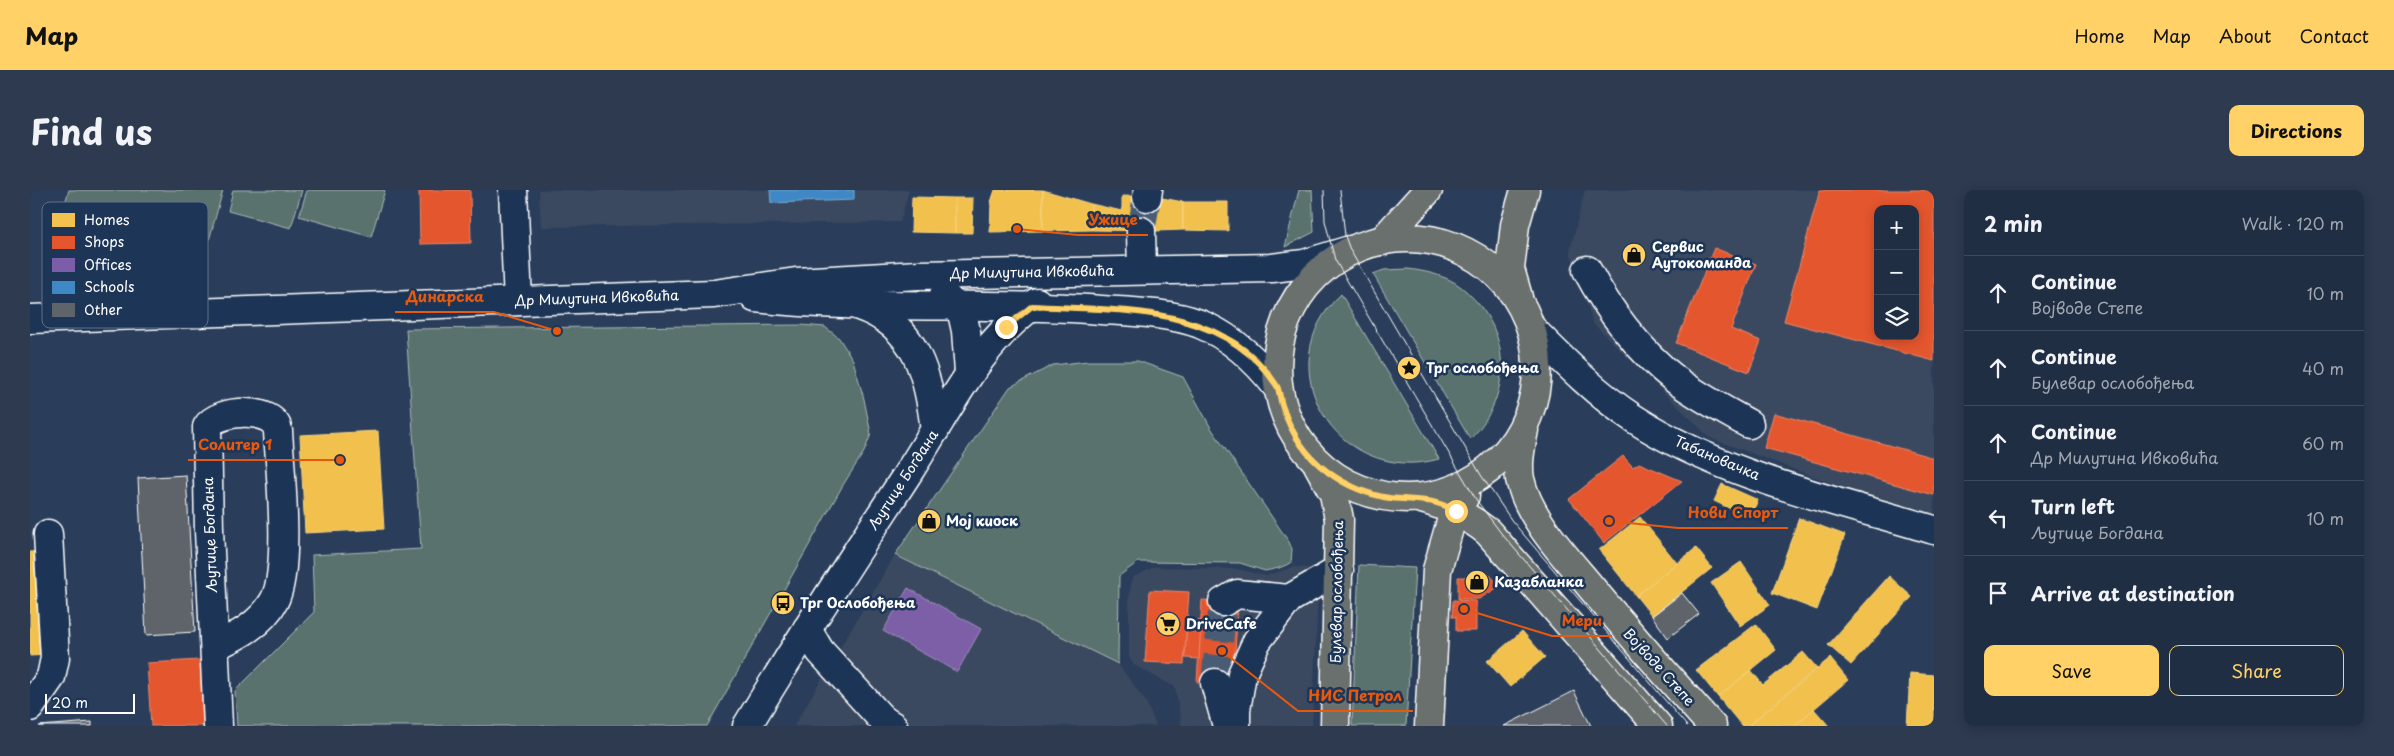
<!DOCTYPE html>
<html lang="en">
<head>
<meta charset="utf-8">
<style>
  :root { --surface:#202e44; --page:#2d3a4f; --text:#f1f3f6; --muted:#a2a8b2; --line:#3d4a5d; --accent:#ffd166 }
  body { margin:0; font-family:"Playpen Sans",sans-serif; background:var(--page); color:var(--text) }
  .controls { position:absolute; right:15px; top:15px; display:grid; overflow:hidden; border-radius:10px; box-shadow:0 2px 12px #0003 }
  .controls button { width:45px; height:45px; display:grid; place-items:center; padding:0; border:0; border-bottom:1px solid var(--line); background:var(--surface); color:var(--text); font:25px sans-serif }
  .scale { position:absolute; left:15px; bottom:12px; width:90px; box-sizing:border-box; padding-left:5px; border:2px solid #fff; border-top:0; font-size:14px; line-height:18px; white-space:nowrap; color:#fff; -webkit-text-stroke:4px #1d3557; paint-order:stroke }
  .stop { position:absolute; width:15px; height:15px; margin:-11px; border:4px solid #ffd166; border-radius:50%; background:#fff }
  .stop.end { background:#ffd166; border-color:#fff; box-shadow:0 1px 5px #0008 }
  .list { margin:0; padding:0; list-style:none }
  h2 { display:flex; justify-content:space-between; align-items:center; height:65px; margin:0; padding:0 20px; font-size:21px }
  h2 small { font-size:16px; font-weight:400; color:var(--muted) }
  .list li { display:grid; grid-template-columns:32px 1fr auto; gap:15px; align-items:center; box-sizing:border-box; height:75px; padding:0 20px; border-top:1px solid var(--line) }
  .list b { display:block; font-size:19px; white-space:nowrap }
  .list p { margin:0; font-size:16px; white-space:nowrap; color:var(--muted) }
  .list em { font-size:16px; font-style:normal; color:var(--muted) }
  .actions { display:flex; gap:10px; padding:15px 20px }
  .actions a { flex:1; padding:11px 0; border:1px solid var(--accent); border-radius:10px; text-align:center; font-size:18px; color:var(--accent) }
  .actions .main { background:var(--accent); color:#111 }
  .icon { flex:none; width:28px; height:28px; fill:none; stroke:currentColor; stroke-width:2; stroke-linecap:round; stroke-linejoin:round }
  .map { position:relative; flex:none; width:1904px; height:536px; overflow:hidden; border-radius:10px }
  header { display:flex; align-items:center; gap:30px; box-sizing:border-box; height:70px; padding:0 25px; background:var(--accent); color:#111 }
  header strong { font-size:24px }
  nav { display:flex; gap:28px; margin-inline-start:auto; font-size:18px }
  .intro { display:flex; align-items:center; justify-content:space-between; box-sizing:border-box; height:120px; padding:0 30px }
  h1 { margin:0; font-size:35px }
  .button { padding:12px 22px; border-radius:10px; background:var(--accent); color:#111; font-size:18px; font-weight:700 }
  main { display:flex; gap:30px; padding:0 30px }
  aside { flex:1; background:var(--surface); border-radius:10px; box-shadow:0 2px 12px #0003 }
  .map>svg:first-child { display:block }
  .built { fill:#3a4960; fill-rule:evenodd }
  .green { fill:#5a726e; stroke:#acb8b6 }
  .homes { fill:#f2c14e; stroke:#f6d483 }
  .shops { fill:#e4572e; stroke:#ec896d; fill-rule:evenodd }
  .offices { fill:#7b5ea7; stroke:#a38ec1 }
  .schools { fill:#3f88c5; stroke:#79acd6 }
  .building { fill:#5f646a; stroke:#fff }
  .lines { fill:none; stroke-linecap:round; stroke-linejoin:round }
  .minor-tunnel { stroke:#4a5b74; stroke-width:28; stroke-dasharray:28 14; stroke-linecap:butt }
  .minor-casing { stroke:#fff; stroke-width:31 }
  .major-casing { stroke:#fff; stroke-width:31 }
  .minor { stroke:#1d3557; stroke-width:28 }
  .major { stroke:#6b706d; stroke-width:28 }
  .tram { stroke:#fff; stroke-width:1 }
  .route { stroke:#ffd166; stroke-width:6 }
  .labels { text-anchor:middle; stroke-width:5; stroke-linejoin:round; paint-order:stroke }
  .poi-label { font-size:14px; font-weight:bold; fill:#fff; stroke:#1d3557; text-anchor:start }
  .street-label { font-size:14px; fill:#fff; stroke:#1d3557 }
  .key { fill:#1d3557; stroke:#617289; stroke-width:1 }
  .key-label { font-size:14px; fill:#fff }
  .leader { fill:none; stroke:#e8590c; stroke-width:2 }
  .callout-dot { fill:#e8590c; stroke:#1d3557; stroke-width:2 }
  .callout-label { font-size:15px; text-anchor:middle; font-weight:bold; fill:#e8590c; stroke:#1d3557; stroke-width:5; stroke-linejoin:round; paint-order:stroke }
</style>
</head>
<body>
<header>
<strong>Map</strong>
<nav><a>Home</a><a>Map</a><a>About</a><a>Contact</a></nav>
</header>
<div class="intro"><h1>Find us</h1><a class="button">Directions</a></div>
<main>
<div class="map">
<svg width="1904" height="536" viewBox="0 0 1904 536">
  <rect width="100%" height="100%" fill="#2a3e5b"/>
  <filter id="ink" filterUnits="userSpaceOnUse"><feTurbulence type="fractalNoise" baseFrequency=".02" numOctaves="2"/><feDisplacementMap in="SourceGraphic" scale="10" xChannelSelector="R" yChannelSelector="G"/><feConvolveMatrix kernelMatrix="1 2 1 2 8 2 1 2 1" color-interpolation-filters="sRGB"/></filter>
  <g filter="url(#ink)">
    <g class="built">
      <polygon points="509,0 879,0 870,32 511,37"/>
      <path d="M1555,0H1904V324L1853,312L1680,248L1563,133L1540,61ZM1848,19H1885V146H1848Z"/>
      <polygon points="865,365 1088,474 1116,512 1126,536 764,536"/>
      <polygon points="1124,377 1207,379 1236,386 1263,377 1289,379 1282,536 1152,536 1145,497 1104,475 1099,467 1099,409 1102,388"/>
    </g>
    <g class="green">
      <polygon points="39,0 193,0 178,54 106,54 29,33"/>
      <polygon points="203,0 272,0 261,38 198,21"/>
      <polygon points="277,0 355,0 341,47 269,26"/>
      <polygon points="1269,0 1282,0 1284,42 1255,57"/>
      <path d="M1378,79C1394,81 1408,84 1422,91C1433,97 1443,107 1451,117C1483,158 1476,214 1440,249L1343,84L1354,80Z"/>
      <path d="M1311,104L1409,269C1307,297 1234,176 1311,104Z"/>
      <polygon points="771,135 795,137 809,148 823,170 834,209 841,244 834,262 813,295 677,536 207,536 205,501 284,422 282,365 391,359 376,139"/>
      <polygon points="1058,171 1108,171 1153,187 1181,238 1259,352 1262,359 1261,373 1249,378 1235,381 1210,373 1108,372 1089,386 1088,474 865,365 980,197 1023,175"/>
      <polygon points="1329,375 1385,378 1376,536 1322,536"/>
    </g>
    <g class="homes">
      <polygon points="965,0 1013,0 1013,41 960,42 961,12"/>
      <polygon points="1013,0 1061,14 1062,40 1013,41"/>
      <polygon points="1092,6 1127,7 1125,41 1062,40 1061,14 1092,21"/>
      <polygon points="882,7 925,8 925,43 881,42"/>
      <polygon points="1127,7 1153,12 1153,40 1125,41"/>
      <polygon points="925,8 943,8 942,43 925,43"/>
      <polygon points="1153,12 1198,12 1198,41 1153,40"/>
      <polygon points="348,241 354,339 275,343 270,245"/>
      <polygon points="1692,294 1728,310 1720,328 1684,311"/>
      <polygon points="1610,327 1647,373 1606,406 1569,360"/>
      <polygon points="1769,328 1815,345 1787,420 1742,403"/>
      <polygon points="1666,358 1682,378 1622,426 1606,406"/>
      <polygon points="10,361 17,465 0,466 0,362"/>
      <polygon points="1711,372 1740,415 1710,436 1681,393"/>
      <polygon points="1859,386 1882,407 1821,475 1798,455"/>
      <polygon points="1726,434 1746,460 1688,507 1666,480"/>
      <polygon points="1492,441 1515,467 1480,497 1457,471"/>
      <polygon points="1773,462 1787,478 1718,536 1712,536 1688,507 1721,480 1733,495"/>
      <polygon points="1800,468 1818,490 1764,536 1718,536"/>
      <polygon points="1880,483 1904,485 1904,536 1877,536"/>
      <polygon points="1784,519 1799,536 1764,536"/>
    </g>
    <g class="shops">
      <polygon points="389,0 440,0 441,53 390,54"/>
      <path d="M1790,0H1904V171L1754,131ZM1848,19H1885V146H1848Z"/>
      <polygon points="1684,58 1726,74 1701,139 1731,151 1719,182 1646,153"/>
      <polygon points="1744,223 1904,268 1904,305 1734,258"/>
      <polygon points="1593,266 1603,277 1609,273 1652,291 1574,353 1539,309"/>
      <polygon points="1458,383 1470,396 1449,409 1428,409 1428,387 1449,387"/>
      <polygon points="1120,400 1159,402 1154,474 1115,472"/>
      <polygon points="1172,410 1208,413 1203,494 1167,492"/>
      <polygon points="1423,410 1446,411 1446,441 1426,441 1426,427 1422,427"/>
      <polygon points="1157,430 1171,431 1169,469 1155,468"/>
      <polygon points="170,470 173,536 121,536 117,473"/>
    </g>
    <polygon class="offices" points="878,398 951,439 927,482 853,441"/>
    <polygon class="schools" points="740,0 824,0 824,10 741,13"/>
    <g class="building">
      <polygon points="156,285 165,442 116,445 108,288"/>
      <polygon points="1652,403 1669,424 1638,448 1622,426"/>
      <polygon points="1544,501 1561,536 1474,536"/>
      <polygon points="62,532 62,536 9,536"/>
    </g>
    <g class="lines">
      <g class="minor-tunnel">
        <polyline points="1111,41 1117,7"/>
        <polyline points="1185,493 1193,412"/>
      </g>
      <g class="minor-casing">
        <g id="minor">
          <polyline points="483,0 488,111"/>
          <polyline points="1117,7 1118,0"/>
          <polyline points="1111,41 1112,80"/>
          <path d="M1557,80C1578,120 1609,161 1646,190C1669,207 1694,220 1719,234"/>
          <polyline points="914,105 932,123 936,141 939,182"/>
          <path d="M725,108C835,120 947,112 1057,119C1094,122 1135,121 1170,134C1202,147 1227,171 1248,198"/>
          <path d="M829,116C888,136 898,186 905,240"/>
          <polyline points="0,129 684,104 766,92 889,85 1242,78 1274,74 1320,60"/>
          <path d="M1501,138C1533,170 1565,203 1603,228C1693,286 1803,310 1904,340"/>
          <polyline points="1193,412 1207,404 1259,409"/>
          <polyline points="777,439 790,461 852,529 863,536"/>
          <path d="M185,456C208,446 231,434 244,411C261,380 250,279 248,241C245,216 187,219 177,237L179,340L188,536"/>
          <polyline points="1185,493 1197,536"/>
          <polyline points="0,517 21,487 25,468 18,344"/>
          <path d="M717,536C769,449 825,365 880,280C919,220 948,154 1007,112"/>
          <polyline points="1206,536 1206,520 1212,484 1227,451 1259,409 1309,380"/>
        </g>
      </g>
      <g class="major-casing">
        <g id="major">
          <circle cx="1377" cy="178" r="130"/>
          <polyline points="1352,51 1398,0"/>
          <polyline points="1488,107 1480,79 1485,35 1495,0"/>
          <path d="M1494,240C1491,256 1487,273 1490,289C1498,326 1531,362 1555,390C1596,440 1639,488 1682,536"/>
          <polyline points="1288,275 1304,304 1309,329 1305,536"/>
          <path d="M1388,308C1415,315 1437,325 1458,342L1628,536"/>
          <polyline points="1399,536 1407,380 1422,328 1435,306"/>
        </g>
      </g>
      <use href="#minor" class="minor"/>
      <use href="#major" class="major"/>
      <g class="tram">
        <polyline points="1294,0 1295,31 1305,70 1447,311 1471,343 1637,536"/>
        <polyline points="1310,0 1315,46 1320,60 1451,285 1482,331 1657,536"/>
      </g>
    </g>
  </g>
  <g class="lines" filter="url(#ink)">
    <path class="route" d="M976,137L1002,116C1088,121 1194,113 1247,196C1250,202 1250,211 1253,218C1261,242 1276,266 1298,282C1315,295 1338,305 1360,308C1387,311 1400,307 1426,321"/>
  </g>
  <defs>
    <g id="shop-disc" transform="scale(1.25)"><circle r="9.5" fill="#ffd166" stroke="#1d3557"/><path d="M-5-2.5h2.3a2.7 3.5 0 0 1 5.4 0H5L5.5 6h-11ZM-1.5-2.5h3a1.5 2.3 0 0 0-3 0Z" fill="#111"/></g>
    <g id="sight-disc" transform="scale(1.25)"><circle r="9.5" fill="#ffd166" stroke="#1d3557"/><path d="M0-6L1.8-2.2L6-1.7L2.9 1.2L3.7 5.4L0 3.3L-3.7 5.4L-2.9 1.2L-6-1.7L-1.8-2.2Z" fill="#111"/></g>
    <g id="bus-disc" transform="scale(1.25)"><circle r="9.5" fill="#ffd166" stroke="#1d3557"/><path d="M-5-6H5V4H4V6H2V4H-2V6H-4V4H-5ZM-3.5-4V0h7V-4ZM-3.5 1.2v1.5H-2V1.2ZM2 1.2v1.5H3.5V1.2Z" fill="#111"/></g>
    <g id="supermarket-disc" transform="scale(1.25)"><circle r="9.5" fill="#ffd166" stroke="#1d3557"/><path d="M-6-5.5h2.5l.6 2H6L4.5 2H-2.5L-4.4-4H-6ZM-1.5 3.2a1.3 1.3 0 1 0 .1 0ZM3 3.2a1.3 1.3 0 1 0 .1 0Z" fill="#111"/></g>
  </defs>
  <g fill-rule="evenodd">
    <use href="#shop-disc" x="1604" y="65"/>
    <use href="#sight-disc" x="1379" y="178"/>
    <use href="#shop-disc" x="899" y="331"/>
    <use href="#shop-disc" x="1447" y="392"/>
    <use href="#bus-disc" x="753" y="413"/>
    <use href="#supermarket-disc" x="1138" y="434"/>
  </g>
  <g class="labels">
    <g class="poi-label">
      <text x="1622" y="62">Сервис<tspan x="1622" dy="16">Аутокоманда</tspan></text>
      <text x="1396" y="183">Трг ослобођења</text>
      <text x="916" y="336">Мој киоск</text>
      <text x="1464" y="397">Казабланка</text>
      <text x="770" y="418">Трг Ослобођења</text>
      <text x="1156" y="439">DriveCafe</text>
    </g>
    <g class="street-label">
      <text transform="translate(1002 82) rotate(-1)" y="5">Др Милутина Ивковића</text>
      <text transform="translate(567 108) rotate(-2)" y="5">Др Милутина Ивковића</text>
      <text transform="translate(1687 268) rotate(23)" y="5">Табановачка</text>
      <text transform="translate(873 290) rotate(-57)" y="5">Љутице Богдана</text>
      <text transform="translate(180 345) rotate(-92)" y="5">Љутице Богдана</text>
      <text transform="translate(1307 402) rotate(-89)" y="5">Булевар ослобођења</text>
      <text transform="translate(1629 477) rotate(48)" y="5">Војводе Степе</text>
    </g>
  </g>
  <rect x="12" y="12" width="166" height="126" rx="8" class="key"/>
  <rect x="22" y="23" width="23" height="14" fill="#f2c14e"/>
  <rect x="22" y="46" width="23" height="13" fill="#e4572e"/>
  <rect x="22" y="68" width="23" height="14" fill="#7b5ea7"/>
  <rect x="22" y="91" width="23" height="13" fill="#3f88c5"/>
  <rect x="22" y="113" width="23" height="14" fill="#5f646a"/>
  <g class="key-label">
    <text x="54" y="35">Homes</text>
    <text x="54" y="57">Shops</text>
    <text x="54" y="80">Offices</text>
    <text x="54" y="102">Schools</text>
    <text x="54" y="125">Other</text>
  </g>
  <path class="leader" d="M987 39L1048 45H1118M527 141L464 122H365M310 270L252 270H158M1579 331L1648 338H1758M1434 419L1522 446H1582M1192 461L1268 521H1383"/>
  <g class="callout-dot">
    <circle cx="987" cy="39" r="5"/>
    <circle cx="527" cy="141" r="5"/>
    <circle cx="310" cy="270" r="5"/>
    <circle cx="1579" cy="331" r="5"/>
    <circle cx="1434" cy="419" r="5"/>
    <circle cx="1192" cy="461" r="5"/>
  </g>
  <g class="callout-label">
    <text x="1083" y="35">Ужице</text>
    <text x="415" y="112">Динарска</text>
    <text x="205" y="260">Солитер 1</text>
    <text x="1703" y="328">Нови Спорт</text>
    <text x="1552" y="436">Мери</text>
    <text x="1325" y="511">НИС Петрол</text>
  </g>
</svg>
<div class="controls">
<button>+</button>
<button>−</button>
<button><svg class="icon" aria-label="layers" viewBox="0 0 24 24"><path d="M12 4l9 5-9 5-9-5zM3 14l9 5 9-5"/></svg></button>
</div>
<div class="scale">20 m</div>
<div class="stop" style="left:1426px;top:321px"></div>
<div class="stop end" style="left:976px;top:137px"></div>
</div>
<aside>
<h2>2 min<small>Walk · 120 m</small></h2>
<ul class="list">
<li><svg class="icon" aria-label="ahead" viewBox="0 0 24 24"><path d="M12 20V5M6 11l6-6 6 6"/></svg><div><b>Continue</b><p>Војводе Степе</p></div><em>10 m</em></li>
<li><svg class="icon" aria-label="ahead" viewBox="0 0 24 24"><path d="M12 20V5M6 11l6-6 6 6"/></svg><div><b>Continue</b><p>Булевар ослобођења</p></div><em>40 m</em></li>
<li><svg class="icon" aria-label="ahead" viewBox="0 0 24 24"><path d="M12 20V5M6 11l6-6 6 6"/></svg><div><b>Continue</b><p>Др Милутина Ивковића</p></div><em>60 m</em></li>
<li><svg class="icon" aria-label="left" viewBox="0 0 24 24"><path d="M17 20v-9H6M10 6l-5 5 5 5"/></svg><div><b>Turn left</b><p>Љутице Богдана</p></div><em>10 m</em></li>
<li><svg class="icon" aria-label="arrive" viewBox="0 0 24 24"><path d="M6 21V4h12l-3 4 3 4H6"/></svg><div><b>Arrive at destination</b></div></li>
</ul>
<div class="actions"><a class="main">Save</a><a>Share</a></div>
</aside>
</main>
</body>
</html>
